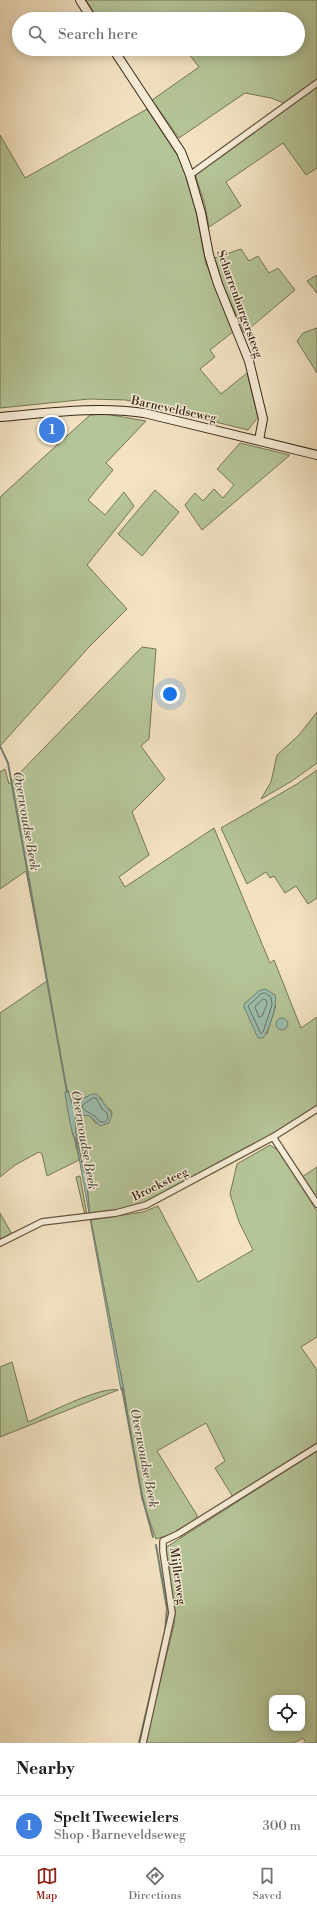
<!DOCTYPE html>
<html lang="en">
<head>
<meta charset="utf-8">
<style>
  :root { --surface:#fff; --page:#f6f6f6; --text:#202124; --muted:#757577; --line:#e0e0e0; --accent:#8f2418 }
  body { margin:0; font-family:"Libre Bodoni",serif; background:var(--page); color:var(--text) }
  .controls { position:absolute; right:12px; bottom:12px; display:grid; overflow:hidden; border-radius:8px; box-shadow:0 2px 10px #0003 }
  .controls button { width:36px; height:36px; display:grid; place-items:center; padding:0; border:0; border-bottom:1px solid var(--line); background:var(--surface); color:var(--text); font:20px sans-serif }
  .you { position:absolute; left:170px; top:694px; width:14px; height:14px; margin:-10px; border:3px solid #fff; border-radius:50%; background:#1a73e8; box-shadow:0 0 0 6px #1a73e833 }
  .badge { display:grid; place-items:center; width:26px; height:26px; border-radius:50%; background:var(--accent); color:#fff; font-size:13px; font-weight:700 }
  .pin { position:absolute; translate:-50% -50%; border:2px solid #fff; box-shadow:0 1px 4px #0006 }
  .list { margin:0; padding:0; list-style:none }
  h2 { display:flex; justify-content:space-between; align-items:center; height:52px; margin:0; padding:0 16px; font-size:17px }
  h2 small { font-size:13px; font-weight:400; color:var(--muted) }
  .list li { display:grid; grid-template-columns:26px 1fr auto; gap:12px; align-items:center; box-sizing:border-box; height:60px; padding:0 16px; border-top:1px solid var(--line) }
  .list b { display:block; font-size:15px; white-space:nowrap }
  .list p { margin:0; font-size:13px; white-space:nowrap; color:var(--muted) }
  .list em { font-size:13px; font-style:normal; color:var(--muted) }
  .icon { flex:none; width:22px; height:22px; fill:none; stroke:currentColor; stroke-width:2; stroke-linecap:round; stroke-linejoin:round }
  .map { position:relative; flex:none; width:317px; height:1743px; overflow:hidden }
  .search { position:absolute; background:var(--surface); box-shadow:0 2px 10px #0003; left:12px; right:12px; top:12px; height:44px; display:flex; align-items:center; gap:10px; box-sizing:border-box; padding:0 14px; border-radius:22px; color:var(--muted); font-size:15px }
  .sheet { height:112px; background:var(--surface) }
  nav { display:flex; justify-content:space-around; align-items:center; box-sizing:border-box; height:56px; border-top:1px solid var(--line); background:var(--surface); font-size:11px; color:var(--muted) }
  nav a { display:grid; justify-items:center; gap:2px }
  nav .on { color:var(--accent) }
  .map>svg:first-child { display:block }
  .green { fill:#b5c598; stroke:#767657; fill-rule:evenodd }
  .water { fill:#9cbeaf; stroke:#748172 }
  .lines { fill:none; stroke-linecap:round; stroke-linejoin:round }
  .shore { stroke:#6a7262; stroke-width:1 }
  .stream { stroke:#748172; stroke-width:2 }
  .street-casing { stroke:#675541; stroke-width:8 }
  .secondary-casing { stroke:#382616; stroke-width:10 }
  .street { stroke:#f7edd8; stroke-width:5.5 }
  .secondary { stroke:#f7edd8; stroke-width:8 }
  .labels { text-anchor:middle; stroke-width:3; stroke-linejoin:round; paint-order:stroke }
  .street-label { font-size:12px; fill:#382616; stroke:#f7edd8 }
  .water-label { font-size:13px; font-style:italic; fill:#565444; stroke:#f7edd8 }
</style>
</head>
<body>
<div class="map">
<svg width="317" height="1743" viewBox="0 0 317 1743">
  <rect width="100%" height="100%" fill="#f3e3c3"/>
  <filter id="stains"><feTurbulence type="fractalNoise" baseFrequency=".005" numOctaves="4"/><feColorMatrix values="0 0 0 0 .2 0 0 0 0 .09 0 0 0 0 .02 0 0 0 .5 -.17"/></filter>
  <radialGradient id="worn" r=".72"><stop offset=".6" stop-color="#630" stop-opacity="0"/><stop offset="1" stop-color="#630" stop-opacity=".3"/></radialGradient>
  <g class="green">
    <polygon points="86,0 317,0 317,80 284,103 271,98 245,93 179,138 152,100 199,67 185,49 298,49 298,19 177,19 174,14 165,19 98,19"/>
    <polygon points="317,85 317,168 306,175 283,143 226,182 241,206 209,227 205,205 195,174"/>
    <polygon points="147,109 179,158 187,176 193,196 206,264 234,331 210,350 215,357 200,369 221,394 247,373 258,417 248,430 126,400 89,399 0,408 0,135 25,178"/>
    <polygon points="241,249 249,261 258,256 269,273 278,268 295,290 244,333 222,283 214,258"/>
    <polygon points="317,275 317,293 307,281"/>
    <polygon points="317,328 317,373 297,341 303,333"/>
    <polygon points="106,414 146,421 106,463 113,470 88,500 105,515 124,492 134,506 87,565 127,609 89,647 0,746 0,497 90,415"/>
    <polygon points="240,443 290,455 202,530 185,505 195,493 203,501 214,489 223,498 234,485 217,469"/>
    <polygon points="155,490 179,512 142,556 118,534"/>
    <path d="M142,647L156,649L149,739L141,746L165,779L132,812L149,855L119,877L125,887L214,828L270,963L274,960L301,1028L317,1017V1107L246,1151L142,1206L111,1212H99L90,1216L86,1175L76,1134L75,1114L79,1110L90,1116L96,1124L112,1114L111,1110L105,1107L101,1098L88,1096L72,1105L69,1094L65,1092L73,1136L76,1141L79,1160L47,1176L42,1154L39,1152L15,1165L0,1177V1013L47,981L26,871L0,889V772L5,769L9,784ZM276,1005L267,1034L249,1016L244,1007Z"/>
    <polygon points="317,712 317,763 292,781 261,799 271,782 277,755 299,735"/>
    <polygon points="317,770 317,898 308,904 296,886 285,893 274,876 270,878 266,872 247,884 221,828 297,784"/>
    <polygon points="270,1145 279,1151 317,1211 317,1337 301,1347 317,1370 317,1445 233,1497 215,1468 225,1461 206,1423 157,1451 197,1515 197,1520 178,1532 156,1539 142,1499 124,1391 91,1220 143,1212 158,1206 198,1282 253,1250 239,1222 230,1194 237,1164"/>
    <polygon points="317,1167 317,1200 302,1177"/>
    <polygon points="80,1176 87,1215 85,1215 76,1177"/>
    <polygon points="0,1213 13,1236 0,1242"/>
    <path d="M12,1362L28,1422C47,1414 100,1386 118,1390L0,1437V1367Z"/>
    <path d="M317,1451V1743H306L303,1738L293,1743H145L174,1625L175,1612L165,1548ZM272,1698H302V1728H272Z"/>
  </g>
  <g class="water">
    <path d="M265,989L275,995C278,1003 269,1031 263,1038H258L244,1007V1004L259,991Z"/>
    <circle cx="282" cy="1024" r="6"/>
    <path d="M68,1090L72,1105L92,1094H97L112,1114L109,1123L100,1126L90,1116L83,1115L79,1110L75,1114L76,1134L83,1169L86,1175L90,1216L124,1391L121,1390L76,1141C70,1131 67,1104 65,1092Z"/>
  </g>
  <g class="lines">
    <g class="shore">
      <polygon points="265,993 271,997 272,1005 263,1032 261,1034 248,1006 261,994"/>
      <polygon points="263,999 266,1000 267,1004 262,1016 259,1017 255,1007"/>
      <path d="M93,1098H96L102,1109L107,1113L108,1118L105,1122H100C93,1112 87,1114 82,1107L83,1105Z"/>
    </g>
    <g class="stream">
      <polyline points="0,746 8,763 67,1092"/>
      <polyline points="75,1138 77,1149"/>
      <polyline points="122,1388 142,1496 153,1537"/>
      <polyline points="139,1743 165,1631 167,1609 156,1545"/>
    </g>
    <g class="street-casing">
      <g id="street">
        <polyline points="190,175 317,83"/>
        <polyline points="273,1137 317,1204"/>
        <polyline points="0,1243 42,1222 116,1213 146,1205 273,1137 317,1109"/>
        <polyline points="143,1743 172,1613 163,1551 163,1541 178,1534 317,1447"/>
      </g>
    </g>
    <g class="secondary-casing">
      <g id="secondary">
        <polyline points="80,0 92,19"/>
        <polyline points="113,49 181,152 190,175 201,213 209,255 218,284 249,361 263,419 259,440"/>
        <path d="M0,417C48,413 96,406 144,413L317,455"/>
      </g>
    </g>
    <use href="#street" class="street"/>
    <use href="#secondary" class="secondary"/>
  </g>
  <g class="labels">
    <g class="street-label">
      <text transform="translate(240 304) rotate(70)" y="4">Scharrenburgersteeg</text>
      <text transform="translate(174 409) rotate(12)" y="4">Barneveldseweg</text>
      <text transform="translate(160 1184) rotate(-26)" y="4">Broeksteeg</text>
      <text transform="translate(178 1576) rotate(82)" y="4">Mijllerweg</text>
    </g>
    <g class="water-label">
      <text transform="translate(27 821) rotate(80)" y="5">Overwoudse Beek</text>
      <text transform="translate(85 1140) rotate(80)" y="5">Overwoudse Beek</text>
      <text transform="translate(145 1458) rotate(79)" y="5">Overwoudse Beek</text>
    </g>
  </g>
  <rect width="100%" height="100%" filter="url(#stains)"/>
  <rect width="100%" height="100%" fill="url(#worn)"/>
</svg>
<div class="controls">
<button><svg class="icon" aria-label="locate" viewBox="0 0 24 24"><circle cx="12" cy="12" r="6"/><path d="M12 2v4M12 18v4M2 12h4M18 12h4"/></svg></button>
</div>
<div class="you"></div>
<div class="pin badge" style="left:52px;top:430px;background:#3f7fe0">1</div>
<div class="search"><svg class="icon" aria-label="search" viewBox="0 0 24 24"><circle cx="10" cy="10" r="6"/><path d="M15 15l6 6"/></svg>Search here</div>
</div>
<section class="sheet">
<h2>Nearby<small></small></h2>
<ul class="list">
<li><span class="badge" style="background:#3f7fe0">1</span><div><b>Spelt Tweewielers</b><p>Shop · Barneveldseweg</p></div><em>300 m</em></li>
</ul>
</section>
<nav>
<a class="on"><svg class="icon" aria-label="map" viewBox="0 0 24 24"><path d="M3 6l6-2 6 2 6-2v14l-6 2-6-2-6 2zM9 4v14M15 6v14"/></svg>Map</a>
<a><svg class="icon" aria-label="directions" viewBox="0 0 24 24"><path d="M12 3l9 9-9 9-9-9zM9 14v-3h6M13 9l2 2-2 2"/></svg>Directions</a>
<a><svg class="icon" aria-label="saved" viewBox="0 0 24 24"><path d="M7 4h10v16l-5-4-5 4z"/></svg>Saved</a>
</nav>
</body>
</html>
